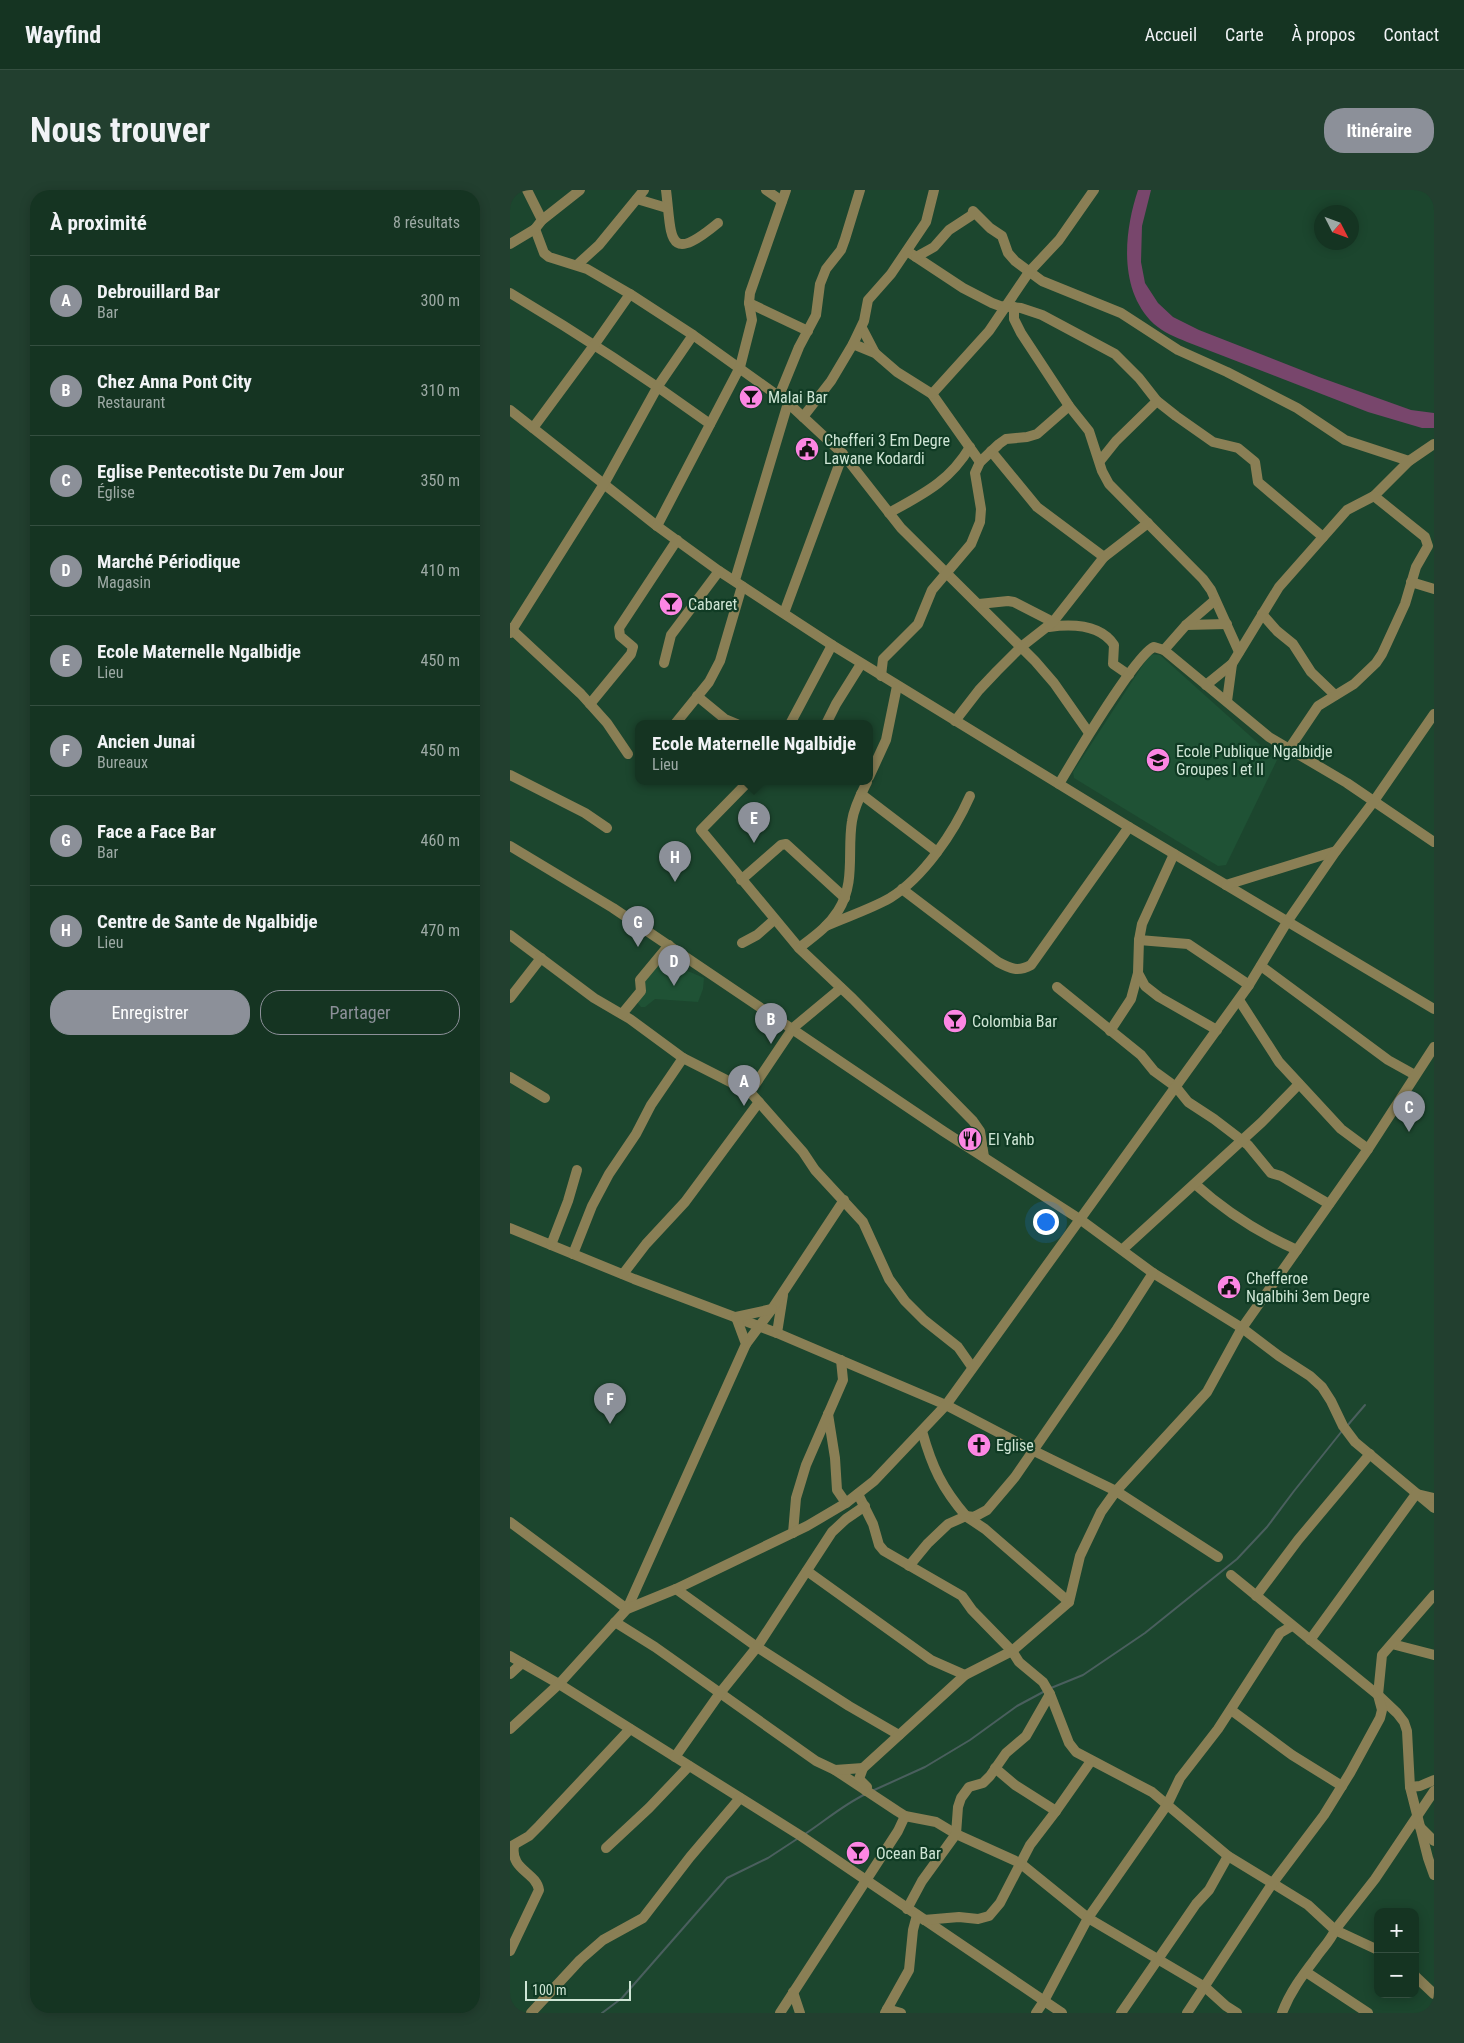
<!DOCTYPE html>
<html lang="fr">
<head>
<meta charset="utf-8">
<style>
  :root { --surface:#153422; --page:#223f2f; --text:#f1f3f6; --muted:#9daaa5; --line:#344f40; --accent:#8c9099 }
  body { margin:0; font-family:"Roboto Condensed",sans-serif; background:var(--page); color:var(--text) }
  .controls { position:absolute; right:15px; bottom:15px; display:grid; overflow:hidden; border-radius:10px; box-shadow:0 2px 12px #0003 }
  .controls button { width:45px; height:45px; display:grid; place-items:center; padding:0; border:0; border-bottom:1px solid var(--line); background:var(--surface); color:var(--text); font:25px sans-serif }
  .compass { position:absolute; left:804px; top:15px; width:45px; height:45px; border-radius:50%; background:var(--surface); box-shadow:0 2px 12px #0003; rotate:132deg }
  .scale { position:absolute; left:15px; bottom:12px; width:106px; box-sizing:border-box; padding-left:5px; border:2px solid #cee5d5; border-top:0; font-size:14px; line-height:18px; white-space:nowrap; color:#cee5d5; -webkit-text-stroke:4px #103b24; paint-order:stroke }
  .you { position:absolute; left:535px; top:1031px; width:18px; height:18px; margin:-12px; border:4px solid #fff; border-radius:50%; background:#1a73e8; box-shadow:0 0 0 8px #1a73e833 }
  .badge { display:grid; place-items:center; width:32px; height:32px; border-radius:50%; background:var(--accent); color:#fff; font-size:16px; font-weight:700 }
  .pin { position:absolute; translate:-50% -41px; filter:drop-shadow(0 1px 2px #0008) }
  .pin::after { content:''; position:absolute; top:26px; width:18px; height:15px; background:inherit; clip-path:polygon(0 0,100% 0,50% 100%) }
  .popup { position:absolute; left:125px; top:530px; width:238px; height:65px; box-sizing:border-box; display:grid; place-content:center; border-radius:10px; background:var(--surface); filter:drop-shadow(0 1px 4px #0005); font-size:16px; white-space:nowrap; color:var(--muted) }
  .popup b { font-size:19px; color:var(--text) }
  .popup::after { content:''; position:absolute; left:50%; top:100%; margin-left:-10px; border:10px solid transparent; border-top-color:var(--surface) }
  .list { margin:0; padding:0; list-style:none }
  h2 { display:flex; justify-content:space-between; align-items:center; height:65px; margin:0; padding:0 20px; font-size:21px }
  h2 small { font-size:16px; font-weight:400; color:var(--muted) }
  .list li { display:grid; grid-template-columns:32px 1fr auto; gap:15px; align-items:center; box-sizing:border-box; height:90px; padding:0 20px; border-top:1px solid var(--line) }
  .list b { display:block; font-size:19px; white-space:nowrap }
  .list p { margin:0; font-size:16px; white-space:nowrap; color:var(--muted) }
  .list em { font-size:16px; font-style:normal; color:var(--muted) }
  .actions { display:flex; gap:10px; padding:15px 20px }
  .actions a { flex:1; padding:11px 0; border:1px solid var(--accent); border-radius:20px; text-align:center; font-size:18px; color:var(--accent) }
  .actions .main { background:var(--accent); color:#fff }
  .map { position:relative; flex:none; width:924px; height:1823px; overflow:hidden; border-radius:20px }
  header { display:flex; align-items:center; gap:30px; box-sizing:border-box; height:70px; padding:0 25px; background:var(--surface); border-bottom:1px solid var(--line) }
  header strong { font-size:24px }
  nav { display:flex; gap:28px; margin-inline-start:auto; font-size:18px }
  .intro { display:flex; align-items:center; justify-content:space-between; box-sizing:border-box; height:120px; padding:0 30px }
  h1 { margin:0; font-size:35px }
  .button { padding:12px 22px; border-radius:20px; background:var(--accent); color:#fff; font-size:18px; font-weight:700 }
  main { display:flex; gap:30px; padding:0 30px }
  aside { flex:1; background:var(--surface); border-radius:20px; box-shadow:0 2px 12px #0003 }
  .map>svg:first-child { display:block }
  .built { fill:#1f5235 }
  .green { fill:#78466c }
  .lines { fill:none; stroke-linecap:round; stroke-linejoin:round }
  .stream { stroke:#4a5f5e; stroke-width:2 }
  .minor { stroke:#8a7f55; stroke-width:10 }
  .labels { text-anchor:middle; stroke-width:4.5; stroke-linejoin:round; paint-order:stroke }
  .poi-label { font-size:16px; fill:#cee5d5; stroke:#103b24; text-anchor:start }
</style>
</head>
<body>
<header>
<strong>Wayfind</strong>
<nav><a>Accueil</a><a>Carte</a><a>À propos</a><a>Contact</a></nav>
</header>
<div class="intro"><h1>Nous trouver</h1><a class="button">Itinéraire</a></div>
<main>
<aside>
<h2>À proximité<small>8 résultats</small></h2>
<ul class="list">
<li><span class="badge">A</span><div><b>Debrouillard Bar</b><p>Bar</p></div><em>300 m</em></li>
<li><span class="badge">B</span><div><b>Chez Anna Pont City</b><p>Restaurant</p></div><em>310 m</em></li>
<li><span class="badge">C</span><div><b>Eglise Pentecotiste Du 7em Jour</b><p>Église</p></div><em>350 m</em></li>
<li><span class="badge">D</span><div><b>Marché Périodique</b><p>Magasin</p></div><em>410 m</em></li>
<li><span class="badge">E</span><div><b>Ecole Maternelle Ngalbidje</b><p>Lieu</p></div><em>450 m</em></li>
<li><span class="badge">F</span><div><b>Ancien Junai</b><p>Bureaux</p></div><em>450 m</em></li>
<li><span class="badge">G</span><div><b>Face a Face Bar</b><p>Bar</p></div><em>460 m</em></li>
<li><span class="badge">H</span><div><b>Centre de Sante de Ngalbidje</b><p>Lieu</p></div><em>470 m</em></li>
</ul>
<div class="actions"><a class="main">Enregistrer</a><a>Partager</a></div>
</aside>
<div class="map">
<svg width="924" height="1823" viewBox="0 0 924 1823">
  <rect width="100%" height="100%" fill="#1c462e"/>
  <g class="built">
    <polygon points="640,464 650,465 767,570 716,675 708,676 564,588 563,582"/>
    <polygon points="148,774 159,777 166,776 194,788 193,799 188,812 145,809 135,817 131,817 126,811 134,793"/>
  </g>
  <path class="green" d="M628,0H641L632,36L631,72L635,93L648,113L663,127L689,140L809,187L901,220L924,223V238H912L858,222L677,152C665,147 653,142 644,134C608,100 614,42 628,0Z"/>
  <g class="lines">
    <g class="stream">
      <polyline points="837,1236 855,1215"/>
      <polyline points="541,1498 573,1485 635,1443 727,1369 757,1337 784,1301 832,1241"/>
      <polyline points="362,1601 415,1577 460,1550 507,1516 535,1501"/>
      <path d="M295,1644C315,1631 334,1614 356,1604"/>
      <polyline points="92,1823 112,1808 217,1688 258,1668 287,1649"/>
    </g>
    <g class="minor">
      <polyline points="17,0 32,30"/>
      <path d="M156,0C162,47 156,76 208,33"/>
      <polyline points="256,0 272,11"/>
      <polyline points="127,9 157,18"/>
      <polyline points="25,39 34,63 39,67 77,79 120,104 183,145 278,213 333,264 391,338 525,471 544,493 579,543"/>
      <polyline points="0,54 25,39 32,30 70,0"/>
      <polyline points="397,61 453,98 482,113 490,116 511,118 532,125 605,164 629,188 647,211 666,226 703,252 728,258 745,272 748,292 813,347"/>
      <polyline points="406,67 424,57 439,40 462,25 463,21 480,38 492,46 498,63 505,71 532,91 611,123 668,160 717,182 787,218 835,250 899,271"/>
      <polyline points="67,75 89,55 134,0"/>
      <path d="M0,103C69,144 135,187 200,234"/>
      <polyline points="239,113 298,141"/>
      <polyline points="504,117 504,129 511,143 559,216 579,241 592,281 599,294 693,389 701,400 729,462"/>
      <polyline points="352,138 365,163"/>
      <polyline points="343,154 365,163 387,182 422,204 470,272"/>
      <polyline points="422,204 479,141 519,82 549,50 584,0"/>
      <polyline points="269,206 289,157 306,125 310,94 316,79 331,60 335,49 350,0"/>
      <polyline points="0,220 147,336 209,381 322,455 619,637 924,819"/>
      <polyline points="293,227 321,191 343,154 354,131 358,110 381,84 416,32 424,0"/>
      <polyline points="23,238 85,154 120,104"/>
      <polyline points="481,261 527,317 594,367"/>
      <polyline points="590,271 606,251 647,211"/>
      <path d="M379,323C413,304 439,292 460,257"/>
      <polyline points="147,336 230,177 242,130 239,113 240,103 276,0"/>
      <polyline points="225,390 278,213"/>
      <polyline points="901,392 924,399"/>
      <polyline points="469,414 498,411 504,412 543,432"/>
      <polyline points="274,423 333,264"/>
      <polyline points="752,424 767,441 783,454 801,482 825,505"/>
      <polyline points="676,435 717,434"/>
      <path d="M539,437C561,434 590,434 604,455L603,474L619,485"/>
      <polyline points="0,438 71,504 97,533 118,564"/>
      <polyline points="0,443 94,294 148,196 183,145"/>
      <polyline points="654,460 676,435 705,410"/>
      <polyline points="154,473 161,445 209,381"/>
      <polyline points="371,486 373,469 408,434 422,400 461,354 470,332 471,319 465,283 470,272 489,254 496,249 517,247 527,244 559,216"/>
      <polyline points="696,495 722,474 769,397 837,320 864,306 899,271 924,254"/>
      <polyline points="187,506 215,529 227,534"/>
      <polyline points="717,511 722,474"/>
      <polyline points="80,514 121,464 123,457 110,446 109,438 167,350"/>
      <polyline points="445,531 469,500 487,481 511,457 543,432 594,367 638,333"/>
      <polyline points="165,534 199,492 210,471 232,396"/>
      <polyline points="280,534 322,455"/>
      <polyline points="316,534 326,514 351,474"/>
      <polyline points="779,559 808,516 844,494 866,473 872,464 895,414 906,377 918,356 915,347 864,306"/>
      <polyline points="0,585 75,623 97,638"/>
      <polyline points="359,587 376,550 387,496"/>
      <polyline points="238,592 191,640 289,758 343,809 463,931 470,941 474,967"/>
      <path d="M549,594C562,572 626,464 644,457L654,460L759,547L837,593L924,652"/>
      <polyline points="351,604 427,662"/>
      <polyline points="0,656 103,718 433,941 571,1030 643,1083 732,1138 769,1166 800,1186 812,1197 821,1211 833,1236 845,1252 924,1318"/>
      <polyline points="231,690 271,655 276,654 335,708"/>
      <polyline points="716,695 826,661"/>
      <path d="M392,699L488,772C501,779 508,782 521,775L619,637"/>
      <path d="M316,736C336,727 361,719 380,708C414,687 444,642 460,606"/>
      <polyline points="0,745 84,808 120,829 173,868 240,902 283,838 331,798"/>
      <polyline points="629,750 678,754 739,795"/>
      <polyline points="232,753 247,745 264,730"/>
      <path d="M289,758C303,747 318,737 328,721C346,693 337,661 342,631C344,617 351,604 357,592"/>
      <polyline points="751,776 878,870 905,885"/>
      <polyline points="628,783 635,796 649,807 707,840"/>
      <polyline points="547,797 631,865 644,881 666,897 678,912 704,929 738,955 761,983 771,986 819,1014"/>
      <polyline points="0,808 31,768"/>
      <polyline points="729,810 769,872 831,939 858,959"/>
      <polyline points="112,824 131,801 130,790 159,755"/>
      <polyline points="600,841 621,809 628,783 629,750 632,734 664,664"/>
      <polyline points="0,887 35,908"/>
      <polyline points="240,902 293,962 305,980 353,1032 379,1089 395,1111 414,1130 448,1157 462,1177"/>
      <path d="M685,994C716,1022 749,1043 787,1060"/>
      <polyline points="0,1038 124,1089 267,1143 436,1215 522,1260 606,1301 708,1367"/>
      <polyline points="41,1055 58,1011 67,980"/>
      <polyline points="613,1059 752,932 789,894"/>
      <polyline points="63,1064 82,1016 99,984 126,944 141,915 173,868"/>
      <polyline points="113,1084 136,1054 175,1012 249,912"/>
      <polyline points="267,1143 273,1105"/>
      <polyline points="236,1154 262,1119 334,1010"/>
      <polyline points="318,1224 325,1268 327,1300 336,1313"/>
      <polyline points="348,1304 363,1334 369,1355 374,1361 452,1406 462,1420 502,1461 509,1472 533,1492 540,1504 559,1553 566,1562 642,1602 718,1666 798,1715 825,1740 868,1760"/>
      <polyline points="456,1326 464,1327 477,1320 505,1287 607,1139 643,1083"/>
      <polyline points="457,1327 475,1339 559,1412"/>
      <polyline points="0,1332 117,1419 236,1154 226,1127 262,1119"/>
      <polyline points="283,1343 286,1308 296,1275 333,1190 331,1170"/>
      <path d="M399,1376L418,1353L438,1334L456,1326C432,1298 422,1277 412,1241"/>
      <polyline points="297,1381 421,1470 455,1485"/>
      <polyline points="721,1385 868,1505 887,1523 894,1532 897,1541 900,1597 918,1668 924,1685"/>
      <polyline points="166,1399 247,1457 339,1516 389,1545"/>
      <polyline points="746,1406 788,1350 860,1264"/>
      <polyline points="105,1432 145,1457 306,1571 325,1580 387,1621 395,1626 426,1632 446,1644 510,1673 578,1728 695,1797 716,1816 727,1823"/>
      <polyline points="800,1450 906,1304 924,1308"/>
      <polyline points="882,1454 924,1465"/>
      <polyline points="0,1466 49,1494 291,1646 552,1823"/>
      <polyline points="0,1484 12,1473"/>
      <polyline points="721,1520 782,1565 832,1596"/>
      <polyline points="0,1539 49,1494 117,1419 166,1399 297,1336 336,1313 364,1291 436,1215 739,795 777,732 826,661 864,611 924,524"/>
      <polyline points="165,1567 210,1503 247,1457 322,1342 336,1329 355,1316"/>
      <polyline points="485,1578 505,1595 546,1621"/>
      <polyline points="325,1580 353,1578"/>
      <polyline points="900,1597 910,1596 924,1590"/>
      <polyline points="356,1601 357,1597 349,1589 353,1578 455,1485 502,1461 559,1412 570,1366 591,1322 606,1301 697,1202 732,1138 858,959 924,857"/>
      <polyline points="910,1637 924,1651"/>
      <polyline points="0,1657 19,1646 29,1636 120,1539"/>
      <polyline points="96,1658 139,1618 179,1576"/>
      <polyline points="397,1719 412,1691 446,1644 448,1617 451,1608 459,1597 473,1593 480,1586 496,1563 516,1546 540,1504"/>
      <polyline points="414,1730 449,1727 468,1729 479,1726 490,1713 520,1655 546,1621 581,1571"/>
      <path d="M0,1761L29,1700C26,1682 0,1680 4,1656"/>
      <polyline points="796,1782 858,1823"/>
      <polyline points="905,1786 924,1804"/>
      <polyline points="283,1802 290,1823"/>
      <polyline points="377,1819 391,1823"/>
      <polyline points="21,1823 70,1770 93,1750 133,1728 180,1667 230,1608"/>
      <polyline points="270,1823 388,1641 395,1626"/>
      <polyline points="375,1823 399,1780 403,1740 407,1725"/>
      <polyline points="526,1823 534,1811 578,1728 657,1615 670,1588 708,1539 770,1443 782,1436"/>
      <polyline points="611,1823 686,1714 699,1700 718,1666"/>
      <polyline points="677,1823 762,1694 814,1625 840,1583 870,1528 872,1520 868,1505 872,1465 924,1405"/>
      <path d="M772,1823C780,1802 792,1786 805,1769C812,1758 820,1752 825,1740L865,1689L924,1601"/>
    </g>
  </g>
  <defs>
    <g id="bar-disc" transform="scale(1.25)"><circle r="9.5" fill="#fc86e3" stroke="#103b24"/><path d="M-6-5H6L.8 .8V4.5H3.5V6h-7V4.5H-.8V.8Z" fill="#111"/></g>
    <g id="civic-disc" transform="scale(1.25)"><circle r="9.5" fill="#fc86e3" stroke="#103b24"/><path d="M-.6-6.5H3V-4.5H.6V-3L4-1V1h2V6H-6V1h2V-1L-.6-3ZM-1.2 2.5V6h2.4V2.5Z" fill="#111"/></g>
    <g id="school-disc" transform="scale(1.25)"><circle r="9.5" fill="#fc86e3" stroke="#103b24"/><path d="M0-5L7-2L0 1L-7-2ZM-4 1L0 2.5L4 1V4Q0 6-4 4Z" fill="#111"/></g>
    <g id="restaurant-disc" transform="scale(1.25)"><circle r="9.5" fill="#fc86e3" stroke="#103b24"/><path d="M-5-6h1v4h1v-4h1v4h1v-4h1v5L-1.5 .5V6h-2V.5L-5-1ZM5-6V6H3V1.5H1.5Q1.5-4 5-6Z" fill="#111"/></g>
    <g id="church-disc" transform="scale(1.25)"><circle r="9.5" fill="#fc86e3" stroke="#103b24"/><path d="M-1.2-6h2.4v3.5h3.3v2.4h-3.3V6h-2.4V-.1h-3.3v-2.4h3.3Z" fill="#111"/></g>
  </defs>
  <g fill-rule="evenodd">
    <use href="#bar-disc" x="241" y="207"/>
    <use href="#civic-disc" x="297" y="259"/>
    <use href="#bar-disc" x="161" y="414"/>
    <use href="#school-disc" x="648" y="570"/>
    <use href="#bar-disc" x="445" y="831"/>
    <use href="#restaurant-disc" x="460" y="949"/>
    <use href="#civic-disc" x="719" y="1097"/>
    <use href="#church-disc" x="469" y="1255"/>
    <use href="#bar-disc" x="348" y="1663"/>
  </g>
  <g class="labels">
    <g class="poi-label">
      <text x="258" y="213">Malai Bar</text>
      <text x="314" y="256">Chefferi 3 Em Degre<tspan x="314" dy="18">Lawane Kodardi</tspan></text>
      <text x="178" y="420">Cabaret</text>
      <text x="666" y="567">Ecole Publique Ngalbidje<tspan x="666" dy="18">Groupes I et II</tspan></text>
      <text x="462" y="837">Colombia Bar</text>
      <text x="478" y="955">El Yahb</text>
      <text x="736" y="1094">Chefferoe<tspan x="736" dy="18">Ngalbihi 3em Degre</tspan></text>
      <text x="486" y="1261">Eglise</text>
      <text x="366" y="1669">Ocean Bar</text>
    </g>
  </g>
</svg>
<div class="controls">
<button>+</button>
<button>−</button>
</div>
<svg class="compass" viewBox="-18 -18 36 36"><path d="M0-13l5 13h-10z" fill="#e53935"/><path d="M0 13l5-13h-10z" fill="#9daaa5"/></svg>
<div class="scale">100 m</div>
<div class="you"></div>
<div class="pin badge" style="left:234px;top:916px">A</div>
<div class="pin badge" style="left:261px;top:854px">B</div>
<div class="pin badge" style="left:899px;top:942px">C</div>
<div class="pin badge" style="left:164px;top:796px">D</div>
<div class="pin badge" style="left:244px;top:653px">E</div>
<div class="popup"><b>Ecole Maternelle Ngalbidje</b>Lieu</div>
<div class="pin badge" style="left:100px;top:1234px">F</div>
<div class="pin badge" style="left:128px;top:757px">G</div>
<div class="pin badge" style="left:165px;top:692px">H</div>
</div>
</main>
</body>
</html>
